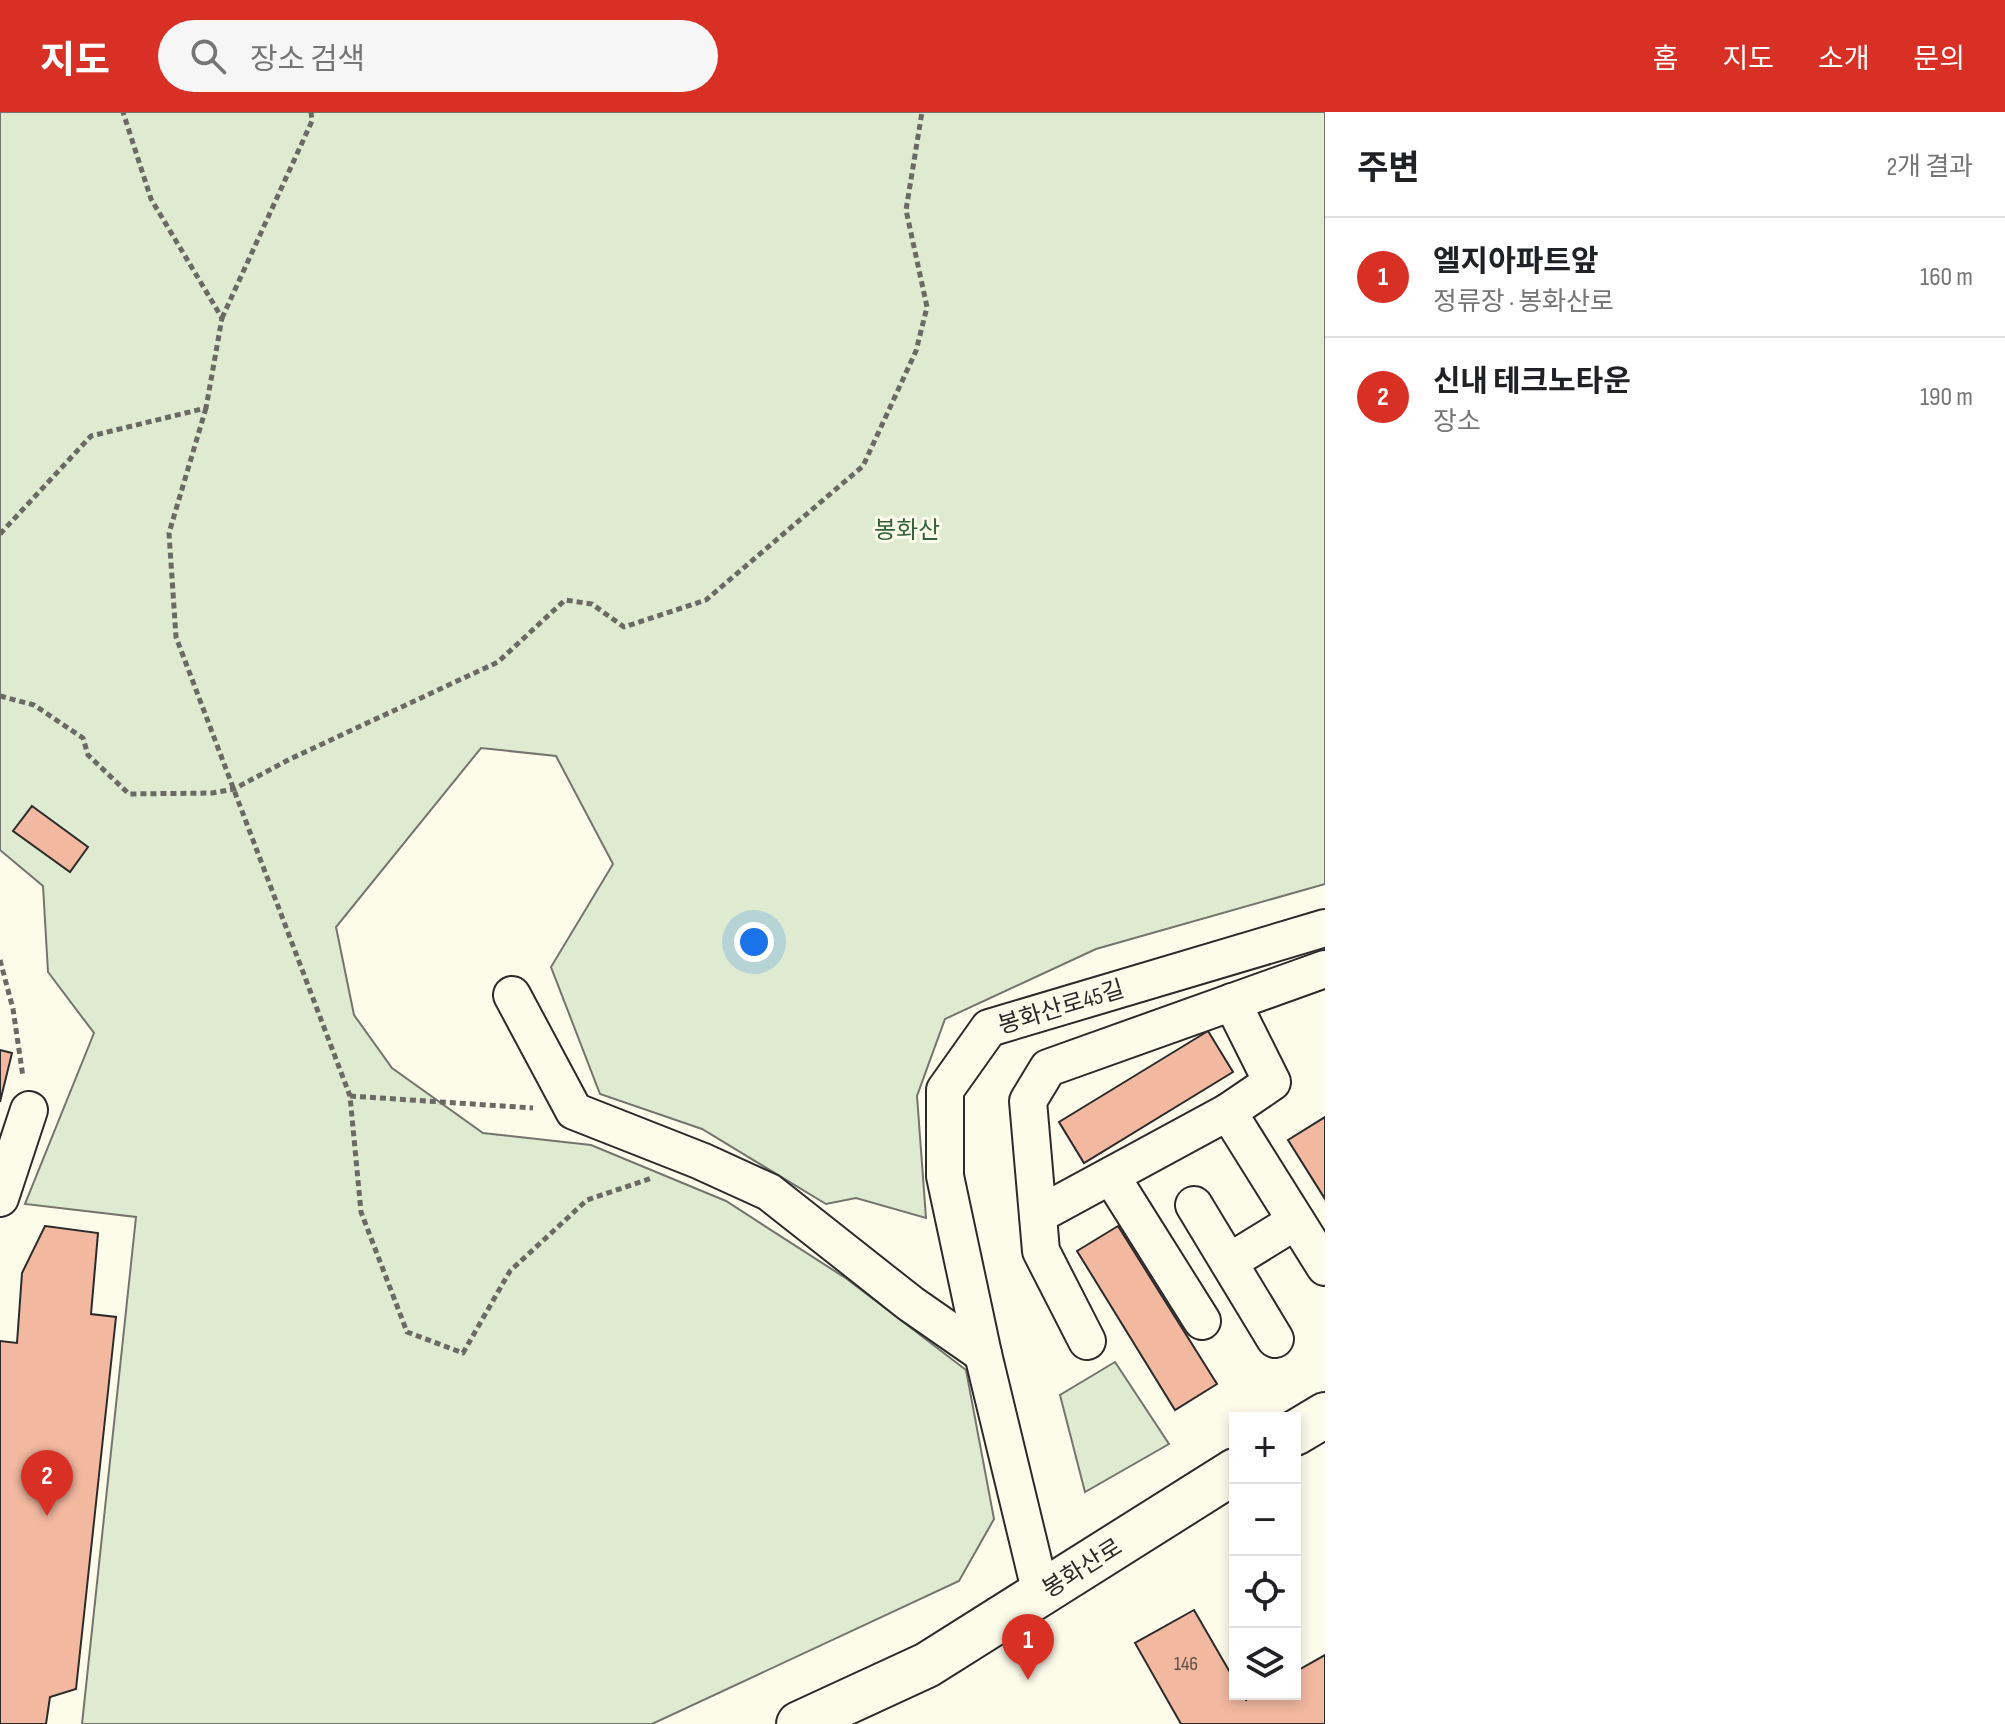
<!DOCTYPE html>
<html lang="ko">
<head>
<meta charset="utf-8">
<style>
  :root { --surface:#fff; --page:#f6f6f6; --text:#202124; --muted:#757577; --line:#e0e0e0; --accent:#d93025 }
  body { margin:0; font-family:"Sofia Sans Condensed","Noto Sans KR",sans-serif; background:var(--page); color:var(--text) }
  .controls { position:absolute; right:24px; bottom:24px; display:grid; overflow:hidden; border-radius:0px; box-shadow:0 4px 12px #0003 }
  .controls button { width:72px; height:72px; display:grid; place-items:center; padding:0; border:0; border-bottom:2px solid var(--line); background:var(--surface); color:var(--text); font:40px sans-serif }
  .you { position:absolute; left:754px; top:830px; width:28px; height:28px; margin:-20px; border:6px solid #fff; border-radius:50%; background:#1a73e8; box-shadow:0 0 0 12px #1a73e833 }
  .badge { display:grid; place-items:center; width:52px; height:52px; border-radius:50%; background:var(--accent); color:#fff; font-size:26px; font-weight:700 }
  .pin { position:absolute; translate:-50% -66px; filter:drop-shadow(0 2px 4px #0008) }
  .pin::after { content:''; position:absolute; top:42px; width:28px; height:24px; background:inherit; clip-path:polygon(0 0,100% 0,50% 100%) }
  .list { margin:0; padding:0; list-style:none }
  h2 { display:flex; justify-content:space-between; align-items:center; height:104px; margin:0; padding:0 32px; font-size:34px }
  h2 small { font-size:26px; font-weight:400; color:var(--muted) }
  .list li { display:grid; grid-template-columns:52px 1fr auto; gap:24px; align-items:center; box-sizing:border-box; height:120px; padding:0 32px; border-top:2px solid var(--line) }
  .list b { display:block; font-size:30px; white-space:nowrap }
  .list p { margin:0; font-size:26px; white-space:nowrap; color:var(--muted) }
  .list em { font-size:26px; font-style:normal; color:var(--muted) }
  .icon { flex:none; width:44px; height:44px; fill:none; stroke:currentColor; stroke-width:2; stroke-linecap:round; stroke-linejoin:round }
  .map { position:relative; flex:none; width:1325px; height:1612px; overflow:hidden }
  header { display:flex; align-items:center; gap:48px; box-sizing:border-box; height:112px; padding:0 40px; background:var(--accent); color:#fff }
  header strong { font-size:38px }
  nav { display:flex; gap:44px; margin-inline-start:auto; font-size:28px }
  .search { width:560px; height:72px; background:var(--page); display:flex; align-items:center; gap:20px; box-sizing:border-box; padding:0 28px; border-radius:44px; color:var(--muted); font-size:30px }
  main { display:flex }
  aside { flex:1; background:var(--surface) }
  .map>svg:first-child { display:block }
  .green { fill:#deebd1; stroke:#74746e; stroke-width:2 }
  .building { fill:#f2b8a0; stroke:#2b2b2b; stroke-width:2 }
  .lines { fill:none; stroke-linecap:round; stroke-linejoin:round }
  .minor-casing { stroke:#2b2b2b; stroke-width:40 }
  .major-casing { stroke:#2b2b2b; stroke-width:48 }
  .path { stroke:#6a6964; stroke-width:5; stroke-dasharray:6 4; stroke-linecap:butt }
  .minor { stroke:#fdfbea; stroke-width:36 }
  .major { stroke:#fdfbea; stroke-width:44 }
  .labels { text-anchor:middle; stroke-width:6; stroke-linejoin:round; paint-order:stroke }
  .number-label { font-size:20px; fill:#5d4e48 }
  .park-label { font-size:24px; fill:#34623c; stroke:#fdfbea }
  .street-label { font-size:24px; fill:#2b2b2b; stroke:#fdfbea }
</style>
</head>
<body>
<header>
<strong>지도</strong>
<div class="search"><svg class="icon" aria-label="search" viewBox="0 0 24 24"><circle cx="10" cy="10" r="6"/><path d="M15 15l6 6"/></svg>장소 검색</div>
<nav><a>홈</a><a>지도</a><a>소개</a><a>문의</a></nav>
</header>
<main>
<div class="map">
<svg width="1325" height="1612" viewBox="0 0 1325 1612">
  <rect width="100%" height="100%" fill="#fdfbea"/>
  <g class="green">
    <polygon points="0,0 1325,0 1325,772 1096,837 945,907 917,984 926,1106 856,1086 826,1092 702,1017 600,982 551,855 613,752 556,644 481,636 336,815 354,903 392,956 483,1021 591,1033 726,1089 847,1167 966,1258 994,1407 959,1469 652,1612 82,1612 136,1105 25,1092 94,921 48,860 43,774 0,738"/>
    <polygon points="1115,1250 1169,1332 1085,1380 1060,1283"/>
  </g>
  <g class="building">
    <polygon points="32,694 88,735 70,760 13,719"/>
    <polygon points="1208,919 1233,960 1084,1051 1059,1010"/>
    <polygon points="0,938 12,941 0,990"/>
    <polygon points="1325,1005 1325,1087 1288,1028"/>
    <polygon points="45,1114 98,1121 91,1202 116,1205 76,1577 50,1585 46,1612 0,1612 0,1229 17,1231 22,1161"/>
    <polygon points="1118,1114 1217,1272 1175,1298 1077,1139"/>
    <polygon points="1194,1498 1235,1569 1235,1582 1243,1582 1246,1588 1256,1582 1295,1582 1295,1560 1325,1543 1325,1612 1181,1612 1135,1531"/>
  </g>
  <g class="lines">
    <g class="minor-casing">
      <g id="minor">
        <polyline points="512,883 574,999 701,1049 769,1080 911,1192 983,1242"/>
        <polyline points="1228,1000 1325,1155"/>
        <polyline points="1111,1064 1202,1209"/>
        <polyline points="0,1086 29,998"/>
        <polyline points="1194,1093 1275,1227"/>
        <polyline points="1038,1103 1228,1000 1272,970 1232,890"/>
        <polyline points="1229,1150 1296,1109"/>
        <polyline points="1087,1229 1041,1139 1028,989 1048,956 1325,857"/>
        <polyline points="1041,1482 983,1242 945,1064 945,978 989,916 1325,816"/>
      </g>
    </g>
    <g class="major-casing">
      <g id="major">
        <polyline points="1295,1321 1325,1303"/>
        <polyline points="799,1612 927,1553 1235,1359"/>
      </g>
    </g>
    <g class="path">
      <polyline points="222,206 312,9 311,0"/>
      <polyline points="206,296 169,421 176,525 350,984 361,1100 407,1220 463,1241 510,1159 587,1088 652,1066"/>
      <polyline points="0,422 91,324 206,296 222,206 151,87 123,0"/>
      <polyline points="0,584 34,593 83,626 88,643 129,682 212,681 234,677 290,647 498,550 565,488 592,492 624,515 706,488 863,354 916,239 927,195 906,98 922,0"/>
      <polyline points="0,848 13,897 23,965"/>
      <polyline points="350,984 533,996"/>
    </g>
    <use href="#minor" class="minor"/>
    <use href="#major" class="major"/>
  </g>
  <g class="labels">
    <g class="number-label">
      <text x="1186" y="1558">146</text>
    </g>
    <g class="park-label">
      <text x="907" y="426">봉화산</text>
    </g>
    <g class="street-label">
      <text transform="translate(1061 895) rotate(-17)" y="8">봉화산로45길</text>
      <text transform="translate(1082 1456) rotate(-32)" y="8">봉화산로</text>
    </g>
  </g>
</svg>
<div class="controls">
<button>+</button>
<button>−</button>
<button><svg class="icon" aria-label="locate" viewBox="0 0 24 24"><circle cx="12" cy="12" r="6"/><path d="M12 2v4M12 18v4M2 12h4M18 12h4"/></svg></button>
<button><svg class="icon" aria-label="layers" viewBox="0 0 24 24"><path d="M12 4l9 5-9 5-9-5zM3 14l9 5 9-5"/></svg></button>
</div>
<div class="you"></div>
<div class="pin badge" style="left:1028px;top:1568px">1</div>
<div class="pin badge" style="left:47px;top:1404px">2</div>
</div>
<aside>
<h2>주변<small>2개 결과</small></h2>
<ul class="list">
<li><span class="badge">1</span><div><b>엘지아파트앞</b><p>정류장 · 봉화산로</p></div><em>160 m</em></li>
<li><span class="badge">2</span><div><b>신내 테크노타운</b><p>장소</p></div><em>190 m</em></li>
</ul>
</aside>
</main>
</body>
</html>
